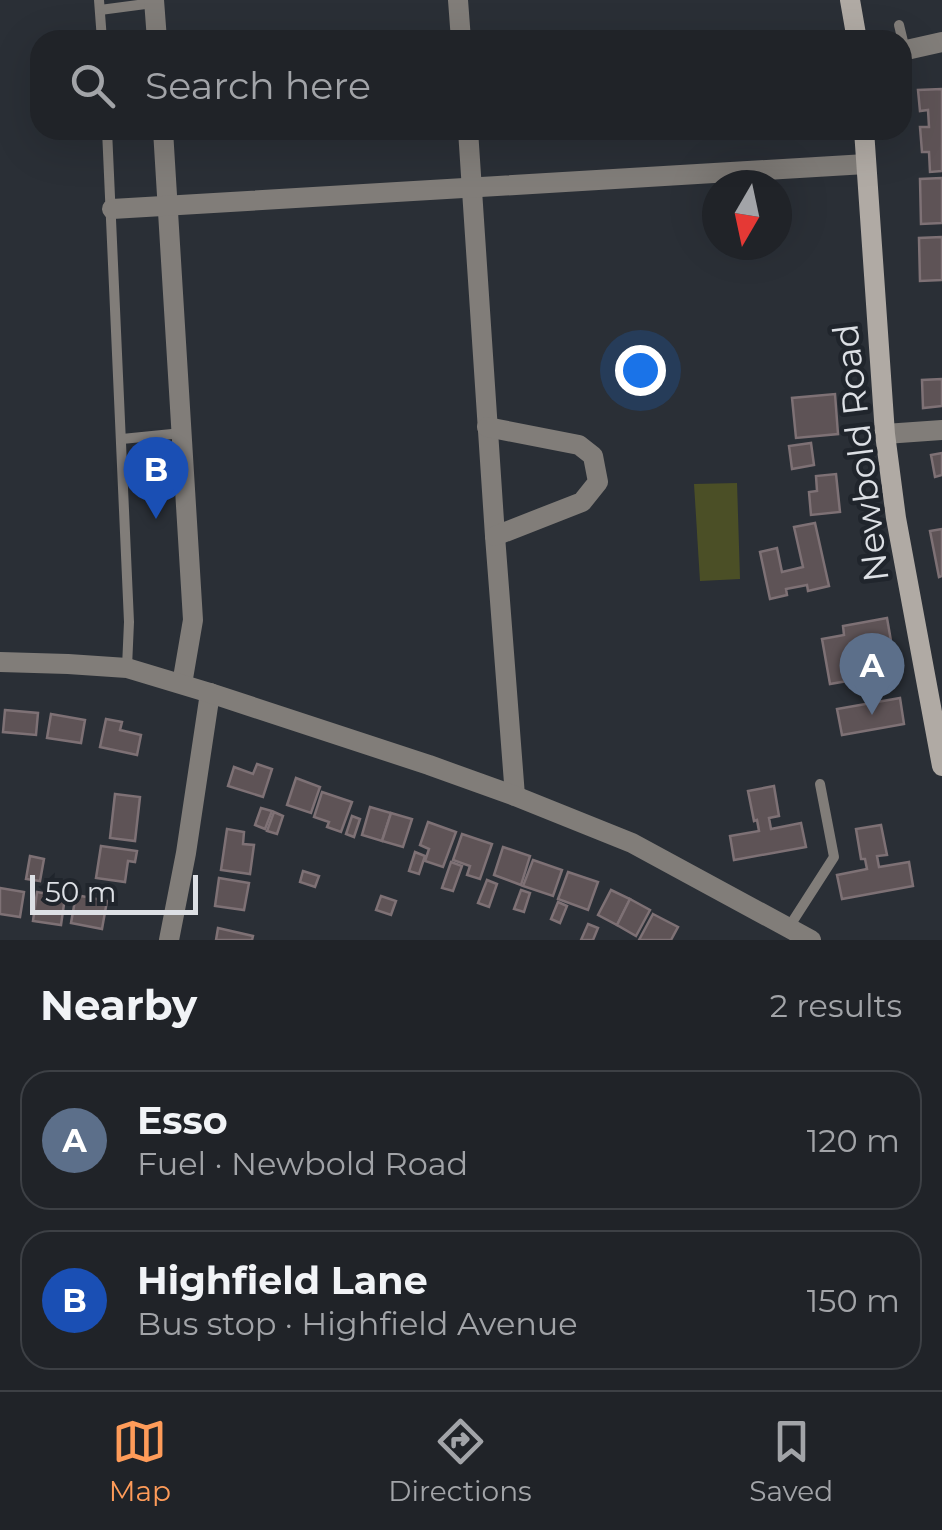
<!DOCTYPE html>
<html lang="en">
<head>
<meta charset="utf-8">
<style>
  :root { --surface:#202328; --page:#282b30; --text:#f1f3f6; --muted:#a2a4a8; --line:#3d4045; --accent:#fe9b59 }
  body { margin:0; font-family:Montserrat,sans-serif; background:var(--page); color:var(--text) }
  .compass { position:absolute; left:702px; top:170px; width:90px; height:90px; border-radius:50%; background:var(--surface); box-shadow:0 10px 40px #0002; rotate:189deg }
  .scale { position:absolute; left:30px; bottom:25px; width:168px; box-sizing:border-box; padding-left:10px; border:5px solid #dde0e5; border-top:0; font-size:28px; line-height:35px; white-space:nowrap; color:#dde0e5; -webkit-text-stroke:8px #20252c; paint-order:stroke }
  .you { position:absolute; left:640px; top:370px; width:35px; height:35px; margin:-25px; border:8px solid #fff; border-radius:50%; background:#1a73e8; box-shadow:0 0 0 15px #1a73e833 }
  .badge { display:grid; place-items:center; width:65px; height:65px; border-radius:50%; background:var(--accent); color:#fff; font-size:32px; font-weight:700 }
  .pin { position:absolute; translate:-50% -82px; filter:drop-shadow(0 2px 5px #0008) }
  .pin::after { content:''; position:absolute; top:52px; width:35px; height:30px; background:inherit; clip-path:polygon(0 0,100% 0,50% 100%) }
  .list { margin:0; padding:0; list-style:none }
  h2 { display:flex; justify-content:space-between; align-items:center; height:130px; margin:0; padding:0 40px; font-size:42px }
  h2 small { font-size:32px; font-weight:400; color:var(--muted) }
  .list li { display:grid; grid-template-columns:65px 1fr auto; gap:30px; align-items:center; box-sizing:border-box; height:140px; margin:0 20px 20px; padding:0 20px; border:2px solid var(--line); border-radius:30px }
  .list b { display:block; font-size:38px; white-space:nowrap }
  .list p { margin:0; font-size:32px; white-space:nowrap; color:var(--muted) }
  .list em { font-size:32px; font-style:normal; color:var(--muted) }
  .icon { flex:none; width:55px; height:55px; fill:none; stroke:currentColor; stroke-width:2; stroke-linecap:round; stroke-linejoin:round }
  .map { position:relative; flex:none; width:942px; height:940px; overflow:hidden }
  .search { position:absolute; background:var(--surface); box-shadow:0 10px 40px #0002; left:30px; right:30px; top:30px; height:110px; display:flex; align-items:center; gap:25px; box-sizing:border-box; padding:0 35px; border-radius:30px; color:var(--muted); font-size:38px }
  .sheet { height:450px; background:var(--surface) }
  nav { display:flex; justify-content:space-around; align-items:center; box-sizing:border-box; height:140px; border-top:2px solid var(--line); background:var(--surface); font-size:28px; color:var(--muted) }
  nav a { display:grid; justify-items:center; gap:5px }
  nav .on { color:var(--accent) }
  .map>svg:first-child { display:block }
  .green { fill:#4b4f26 }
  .building { fill:#5e5356; stroke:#7e7175; stroke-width:2.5 }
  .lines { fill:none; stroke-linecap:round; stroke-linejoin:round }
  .service { stroke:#817d79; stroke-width:10 }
  .minor { stroke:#817d79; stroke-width:20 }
  .tertiary { stroke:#817d79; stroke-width:20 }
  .secondary { stroke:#b0aaa4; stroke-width:20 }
  .labels { text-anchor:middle; stroke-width:9; stroke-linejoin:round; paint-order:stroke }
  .street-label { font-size:35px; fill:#dde0e5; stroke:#20252c }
</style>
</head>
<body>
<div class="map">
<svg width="942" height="940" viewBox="0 0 942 940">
  <rect width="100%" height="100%" fill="#2a2f36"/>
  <polygon class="green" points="737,483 740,579 700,581 694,484"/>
  <g class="building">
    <polygon points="942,89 942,171 930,172 929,152 922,152 920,127 929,127 928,110 920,111 918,90"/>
    <polygon points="942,178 942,223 921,224 920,179"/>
    <polygon points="942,237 942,280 920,281 919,238"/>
    <polygon points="942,379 942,406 923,408 922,380"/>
    <polygon points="835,394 838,434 796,438 792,398"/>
    <polygon points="811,443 814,465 792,469 789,446"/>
    <polygon points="942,453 942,475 935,477 931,455"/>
    <polygon points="836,474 840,512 811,515 809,492 817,491 816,476"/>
    <polygon points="815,523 829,586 808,591 807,585 786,589 787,595 770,599 760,552 777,548 782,572 803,567 794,527"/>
    <polygon points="942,529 942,576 939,577 930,531"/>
    <polygon points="887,618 895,664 887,674 830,684 822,639 844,635 843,626"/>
    <polygon points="900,698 904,724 842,735 837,709"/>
    <polygon points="5,710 38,713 36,735 3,732"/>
    <polygon points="51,714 85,720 81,743 47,738"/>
    <polygon points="106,719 122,722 120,730 141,735 137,755 100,747"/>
    <polygon points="257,764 272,769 263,797 228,786 234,767 253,774"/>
    <polygon points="296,778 320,787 311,813 287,805"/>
    <polygon points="774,786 779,816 769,818 771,829 801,823 806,847 734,860 730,836 759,831 757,820 754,821 748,791"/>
    <polygon points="322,792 352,802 341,832 327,827 329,822 314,817"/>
    <polygon points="115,794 140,797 135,841 110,838"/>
    <polygon points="370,807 391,813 382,841 362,835"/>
    <polygon points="261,808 272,811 265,829 255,825"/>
    <polygon points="274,812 283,816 277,834 267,831"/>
    <polygon points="391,813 412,819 403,847 382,841"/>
    <polygon points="352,816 360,819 354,837 346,834"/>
    <polygon points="428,822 456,832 443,867 425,861 429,849 420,845"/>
    <polygon points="881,825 887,855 877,856 879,867 909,862 913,886 842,899 837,875 867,869 865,859 861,859 856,829"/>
    <polygon points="227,829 244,832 243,844 254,845 250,874 221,870"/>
    <polygon points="462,834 492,844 480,879 467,875 470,866 453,860"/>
    <polygon points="101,846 137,851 135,862 128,861 125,882 96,878"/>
    <polygon points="503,847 530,856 521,885 494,875"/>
    <polygon points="415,852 425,856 419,874 409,871"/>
    <polygon points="30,856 44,859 40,881 26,879"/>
    <polygon points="533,860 562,870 553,896 523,886"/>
    <polygon points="451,862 462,866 453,891 442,888"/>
    <polygon points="303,871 319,876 315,887 300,882"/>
    <polygon points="568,872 598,882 588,910 558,899"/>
    <polygon points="219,878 249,883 244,910 215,906"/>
    <polygon points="487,880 497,884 489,907 478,903"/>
    <polygon points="0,888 24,892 20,917 0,914"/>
    <polygon points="521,890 530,893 524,912 514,909"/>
    <polygon points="611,890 630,899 617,925 598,915"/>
    <polygon points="37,892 65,897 61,925 33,921"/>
    <polygon points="76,895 107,901 102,929 71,923"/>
    <polygon points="381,896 396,901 391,915 376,910"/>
    <polygon points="630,899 650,910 636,936 617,925"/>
    <polygon points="558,902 567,906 560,923 551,919"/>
    <polygon points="653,914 678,927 671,940 639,940"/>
    <polygon points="588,924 598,928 593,940 581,940"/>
    <polygon points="218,928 253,936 252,940 216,940"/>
  </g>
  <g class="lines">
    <g class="service">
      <polyline points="99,0 102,40"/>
      <polyline points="100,10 153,3"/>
      <polyline points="899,25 905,50"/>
      <polyline points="107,130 129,622 127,667"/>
      <polyline points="122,439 182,433"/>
      <polyline points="789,927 834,857 820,784"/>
    </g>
    <g class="minor">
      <polyline points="154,0 157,40"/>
      <polyline points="458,0 461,40"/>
      <polyline points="902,51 942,42"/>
      <polyline points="163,130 193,620 182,684"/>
      <polyline points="468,130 495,536 515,796"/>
      <polyline points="112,209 866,164"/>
      <polyline points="487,427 579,445 593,456 598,482 582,502 495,536"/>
      <polyline points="885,434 942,430"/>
      <polyline points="169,940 186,853 210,693"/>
    </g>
    <polyline class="tertiary" points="0,662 68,664 127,668 210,693 429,765 515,796 632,843 811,940"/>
    <g class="secondary">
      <polyline points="850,0 857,40"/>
      <polyline points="864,130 885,434 896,518 942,766"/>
    </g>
  </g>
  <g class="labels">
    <g class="street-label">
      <text transform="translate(861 453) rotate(-97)" y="12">Newbold Road</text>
    </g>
  </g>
</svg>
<svg class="compass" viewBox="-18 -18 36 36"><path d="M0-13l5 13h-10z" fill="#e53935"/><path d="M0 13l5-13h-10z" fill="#a2a4a8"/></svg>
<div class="scale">50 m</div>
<div class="you"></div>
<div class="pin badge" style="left:872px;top:715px;background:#5c6f8a">A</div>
<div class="pin badge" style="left:156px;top:519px;background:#1a4fb4">B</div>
<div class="search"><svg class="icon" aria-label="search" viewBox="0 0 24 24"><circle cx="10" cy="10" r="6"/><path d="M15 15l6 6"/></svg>Search here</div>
</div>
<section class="sheet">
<h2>Nearby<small>2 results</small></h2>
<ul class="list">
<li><span class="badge" style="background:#5c6f8a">A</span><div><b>Esso</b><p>Fuel · Newbold Road</p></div><em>120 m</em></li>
<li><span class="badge" style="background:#1a4fb4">B</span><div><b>Highfield Lane</b><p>Bus stop · Highfield Avenue</p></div><em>150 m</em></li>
</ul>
</section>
<nav>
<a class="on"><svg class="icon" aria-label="map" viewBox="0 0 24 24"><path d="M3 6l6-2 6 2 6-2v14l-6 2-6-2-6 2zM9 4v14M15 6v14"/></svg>Map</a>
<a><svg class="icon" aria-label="directions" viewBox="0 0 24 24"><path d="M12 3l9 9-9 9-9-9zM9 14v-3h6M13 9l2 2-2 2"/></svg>Directions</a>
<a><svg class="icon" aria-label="saved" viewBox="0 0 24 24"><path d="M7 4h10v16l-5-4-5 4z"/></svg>Saved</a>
</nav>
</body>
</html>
